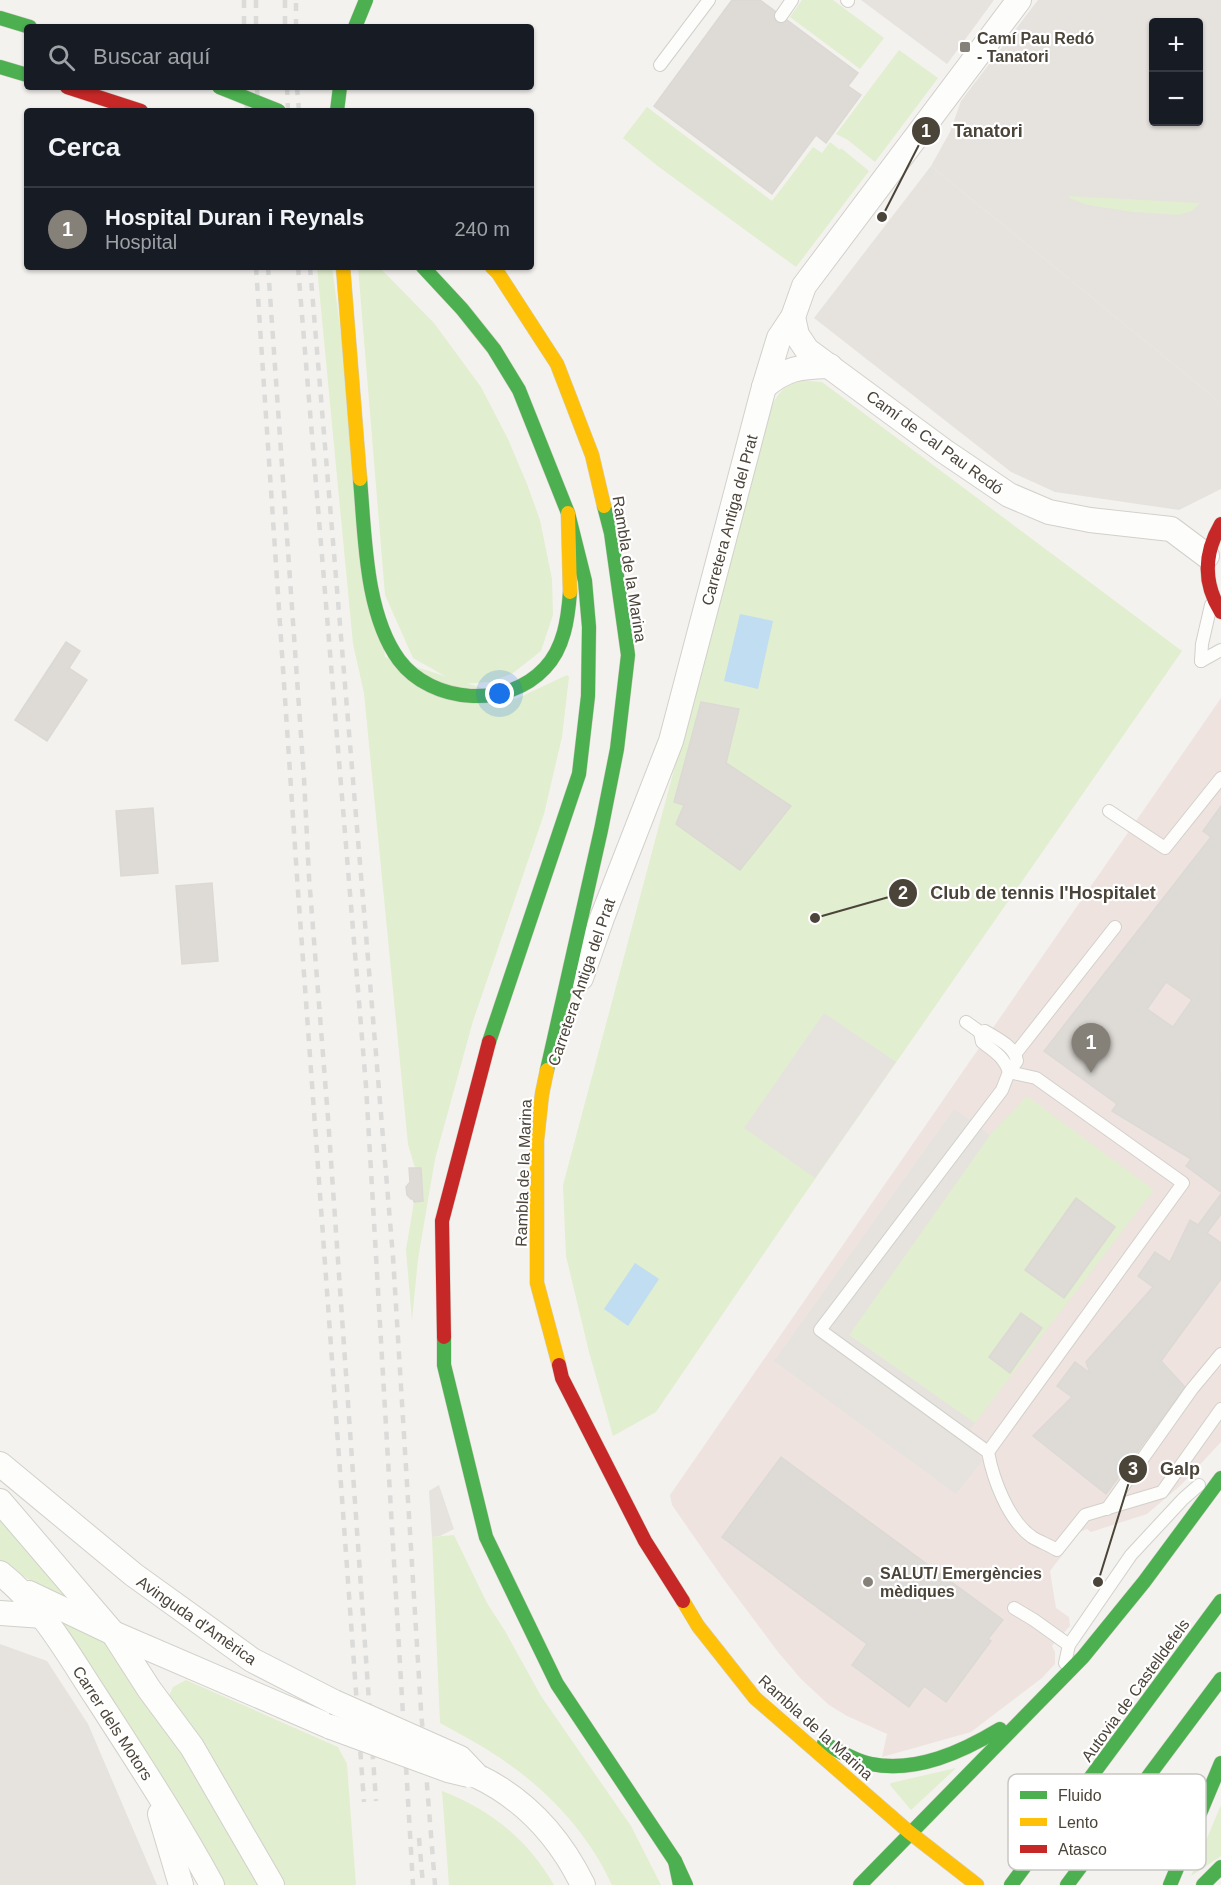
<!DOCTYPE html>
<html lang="es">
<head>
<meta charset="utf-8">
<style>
  :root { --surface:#171b24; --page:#242831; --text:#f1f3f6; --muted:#9ea1a6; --line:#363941; --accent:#868178 }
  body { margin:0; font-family:Helvetica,sans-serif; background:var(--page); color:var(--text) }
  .controls { position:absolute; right:18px; top:18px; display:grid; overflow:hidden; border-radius:6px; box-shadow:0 2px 4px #0004 }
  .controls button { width:54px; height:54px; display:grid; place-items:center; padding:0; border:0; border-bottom:2px solid var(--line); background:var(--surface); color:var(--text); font:30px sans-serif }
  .you { position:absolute; left:500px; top:694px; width:21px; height:21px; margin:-15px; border:4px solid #fff; border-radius:50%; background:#1a73e8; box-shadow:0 0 0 9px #1a73e833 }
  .badge { display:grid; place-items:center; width:39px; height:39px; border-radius:50%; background:var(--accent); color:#fff; font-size:20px; font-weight:700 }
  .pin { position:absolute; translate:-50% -50px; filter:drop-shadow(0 2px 3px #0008) }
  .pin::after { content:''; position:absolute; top:32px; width:21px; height:18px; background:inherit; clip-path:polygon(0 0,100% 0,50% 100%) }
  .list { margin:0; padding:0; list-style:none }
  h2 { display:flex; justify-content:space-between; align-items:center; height:78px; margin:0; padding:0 24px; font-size:26px }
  h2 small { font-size:20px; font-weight:400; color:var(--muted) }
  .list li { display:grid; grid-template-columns:39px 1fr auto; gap:18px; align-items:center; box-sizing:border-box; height:84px; padding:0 24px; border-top:2px solid var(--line) }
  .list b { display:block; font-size:22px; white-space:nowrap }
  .list p { margin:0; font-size:20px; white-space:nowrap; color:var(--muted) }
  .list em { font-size:20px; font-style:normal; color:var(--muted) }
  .icon { flex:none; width:33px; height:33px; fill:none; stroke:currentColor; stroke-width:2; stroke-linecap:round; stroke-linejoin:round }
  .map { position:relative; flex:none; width:1221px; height:1885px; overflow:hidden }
  .search { position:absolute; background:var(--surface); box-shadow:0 2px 4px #0004; left:24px; top:24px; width:510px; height:66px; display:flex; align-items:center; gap:15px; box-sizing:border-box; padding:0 21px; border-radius:6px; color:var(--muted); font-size:22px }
  .panel { position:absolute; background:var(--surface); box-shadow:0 2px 4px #0004; left:24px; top:108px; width:510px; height:162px; border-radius:6px }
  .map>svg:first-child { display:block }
  .industrial { fill:#e6e2de; fill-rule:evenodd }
  .medical { fill:#eee3df }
  .green { fill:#e1eecf }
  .parking { fill:#e6e3df }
  .water { fill:#c0ddf1 }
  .building { fill:#dedbd6; stroke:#dcd9d4; stroke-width:1.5; fill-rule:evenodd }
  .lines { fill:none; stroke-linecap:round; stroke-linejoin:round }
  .lane-casing { stroke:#d2d0cb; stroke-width:14 }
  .street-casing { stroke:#d2d0cb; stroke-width:26 }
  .fast-casing { stroke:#d3cfc5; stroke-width:15 }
  .slow-casing { stroke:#d3cfc5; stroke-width:15 }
  .jam-casing { stroke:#d3cfc5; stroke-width:15 }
  .lane { stroke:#fdfdfc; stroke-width:12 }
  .street { stroke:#fdfdfc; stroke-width:24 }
  .fast { stroke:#4caf50; stroke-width:14 }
  .slow { stroke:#ffc107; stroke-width:14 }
  .jam { stroke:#c62828; stroke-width:14 }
  .rail { stroke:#dbdbda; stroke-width:4.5; stroke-dasharray:8 8; stroke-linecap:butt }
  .street-bridge-casing { stroke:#d2d0cb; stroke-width:26; stroke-linecap:butt }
  .fast-bridge-casing { stroke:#d3cfc5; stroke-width:15; stroke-linecap:butt }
  .street-bridge { stroke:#fdfdfc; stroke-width:24 }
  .fast-bridge { stroke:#4caf50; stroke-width:14 }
  .poi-dot { fill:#868178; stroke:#fff; stroke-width:2 }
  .labels { text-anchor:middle; stroke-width:4.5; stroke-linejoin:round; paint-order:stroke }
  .poi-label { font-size:16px; font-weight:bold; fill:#4b4439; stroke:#fff; text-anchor:start }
  .street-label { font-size:16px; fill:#4b4439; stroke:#fff }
  .key { fill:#fff; stroke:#c9c7c4; stroke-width:1.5 }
  .key-label { font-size:16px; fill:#4b4439 }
  .leader { fill:none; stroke:#4b4439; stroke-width:2 }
  .callout-dot { fill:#4b4439; stroke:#fff; stroke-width:2 }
  .mark-label { font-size:18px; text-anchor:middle; font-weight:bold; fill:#fff }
  .callout-label { font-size:18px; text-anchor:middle; font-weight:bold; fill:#4b4439; stroke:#fff; stroke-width:4.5; stroke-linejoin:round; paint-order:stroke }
</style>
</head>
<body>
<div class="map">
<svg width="1221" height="1885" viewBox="0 0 1221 1885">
  <rect width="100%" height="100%" fill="#f4f2ee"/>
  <g class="industrial">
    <path d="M1038,0H1221V403L931,166L950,132L961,101ZM1154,22H1198V122H1154Z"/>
    <polygon points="0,1644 47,1661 88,1724 157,1885 0,1885"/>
  </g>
  <polygon class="medical" points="1221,698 1221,1442 1181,1485 1147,1514 1091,1532 1087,1529 1080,1532 1050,1571 1056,1608 1069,1617 1070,1626 1052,1646 1055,1652 1055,1664 1042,1678 971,1732 882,1757 887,1734 847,1716 829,1705 801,1679 778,1652 722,1577 672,1505 670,1495"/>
  <g class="green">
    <polygon points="802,0 833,0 884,38 860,69 790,17"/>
    <polygon points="899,50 938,78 875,162 848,140 836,134"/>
    <polygon points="647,107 772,201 813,147 822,153 830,142 840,150 841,148 869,171 796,267 659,167 623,138"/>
    <polygon points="1069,196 1200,203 1192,211 1178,215 1133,212 1087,205 1069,198"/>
    <polygon points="317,267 332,267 385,657 516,699 567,675 569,677 562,737 544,814 473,1021 435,1159 418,1259 412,1320 406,1250 414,1202 423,1200 421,1168 415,1168 408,1144 364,693 353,644"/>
    <polygon points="358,267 379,267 434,323 481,387 508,439 527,484 540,520 552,579 553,615 541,651 513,673 490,682 459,684 413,658 385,595"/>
    <path d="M799,380L822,382L1182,651L795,1208L656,1412L613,1436L589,1352L566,1256L563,1185L769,414C776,395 781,388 799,380Z"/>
    <polygon points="1027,1096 1154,1190 975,1423 849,1335 990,1135"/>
    <polygon points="0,1512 81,1605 36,1584 0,1561"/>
    <path d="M454,1535L487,1603L505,1631L541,1696L631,1826L661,1885H612C588,1833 548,1790 500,1758C481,1745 460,1734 440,1723L432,1537Z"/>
    <polygon points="53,1616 114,1648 146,1691 263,1885 219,1885 123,1715 88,1662"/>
    <polygon points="186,1680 338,1747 347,1764 356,1885 280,1885 168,1698 173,1687"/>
    <polygon points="956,1768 911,1810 890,1785 891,1783"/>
    <path d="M442,1791C490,1809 528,1840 554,1885H449Z"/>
    <polygon points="1221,1805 1221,1856 1191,1876"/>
  </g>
  <g class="parking">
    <polygon points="861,0 994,0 947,64"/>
    <polygon points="931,166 1221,403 1221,489 1179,510 1055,492 1011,472 814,318"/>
    <polygon points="824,1013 896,1062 815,1178 744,1128"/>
    <polygon points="954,1109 990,1135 849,1335 975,1423 963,1438 976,1451 982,1461 956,1494 774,1361"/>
    <polygon points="439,1485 454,1529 440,1536 432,1537 429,1491"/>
  </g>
  <g class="water">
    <polygon points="740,614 773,621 758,689 724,681"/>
    <polygon points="635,1263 659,1279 628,1326 604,1309"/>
  </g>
  <g class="building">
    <polygon points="732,0 760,0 858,73 848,86 861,95 826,143 816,135 772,194 654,106"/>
    <polygon points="66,642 80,651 69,668 87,680 47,741 15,720"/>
    <polygon points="701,702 739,709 726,763 791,806 740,870 676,824 684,805 674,802"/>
    <path d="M1221,806L1220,1063L1221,1192L1186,1166L1191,1159L1112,1111L1117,1104L1044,1051L1211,837L1203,831ZM1166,982L1192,1000L1173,1027L1147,1009Z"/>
    <polygon points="153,808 158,873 121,876 116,811"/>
    <polygon points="212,883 218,961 182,964 176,886"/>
    <polygon points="409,1168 421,1168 423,1201 414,1202 413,1199 411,1199 407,1195 406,1187 410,1182"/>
    <polygon points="1221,1194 1221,1214 1207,1233 1221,1243 1221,1279 1161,1361 1185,1387 1106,1494 1033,1436 1072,1397 1057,1386 1075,1362 1090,1373 1086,1362 1153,1287 1138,1276 1155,1252 1170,1262 1190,1220 1198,1225"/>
    <polygon points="1076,1198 1115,1227 1064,1298 1025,1270"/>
    <polygon points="1021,1313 1042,1328 1010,1373 989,1357"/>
    <polygon points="781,1457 1003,1620 988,1639 991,1641 946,1702 924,1686 909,1707 852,1665 867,1644 722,1537"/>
  </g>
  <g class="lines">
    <g class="lane-casing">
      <g id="lane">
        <polyline points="847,0 848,1"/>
        <polyline points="781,16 792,0"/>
        <polyline points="660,65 709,0"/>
        <polyline points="1201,661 1202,644 1211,605"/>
        <polyline points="1201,661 1221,650"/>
        <polyline points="1109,811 1165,848 1221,778"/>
        <path d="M966,1022L980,1032L985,1031C998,1039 1014,1046 1017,1061L1009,1072L1002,1090L820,1330L988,1452C993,1479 1008,1520 1032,1537C1040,1542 1049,1545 1057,1550L1085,1515L1162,1492L1221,1409"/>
        <path d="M980,1032L982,1042C994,1051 1004,1057 1009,1072"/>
        <polyline points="1016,1053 1115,927"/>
        <polyline points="988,1452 1183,1183 1036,1078 1009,1072"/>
        <polyline points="1107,1509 1192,1389 1221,1354"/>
        <polyline points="1014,1608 1034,1620 1069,1645"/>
        <polyline points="1065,1663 1069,1645 1131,1555 1183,1499 1199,1485"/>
      </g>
    </g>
    <g class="street-casing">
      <g id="street">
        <polyline points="793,317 797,335 807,350 944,451 1009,495 1049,512 1090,520 1171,529 1207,556"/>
        <path d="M764,387C787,367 801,367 830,366"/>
        <polyline points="581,978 602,918 671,741 764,387 779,338 793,317 804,286 1019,0"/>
        <polyline points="0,1464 134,1575 252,1660 334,1702"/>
        <polyline points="0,1501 113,1633 149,1689 192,1747 272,1885"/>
        <path d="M0,1573C42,1606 68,1654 97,1698C137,1760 177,1821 212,1885"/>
        <polyline points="29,1593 113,1633 331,1727"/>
        <polyline points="0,1613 43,1616"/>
        <path d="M477,1776C525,1799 560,1838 583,1885"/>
        <polyline points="160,1814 181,1885"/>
      </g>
    </g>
    <g class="fast-casing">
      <g id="fast">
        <polyline points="0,18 30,27"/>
        <polyline points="355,27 366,0"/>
        <polyline points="0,67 27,75"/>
        <polyline points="337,111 340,87"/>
        <polyline points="423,267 462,309 494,349 519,390 568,513 585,581 589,627 588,696 579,774 489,1042"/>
        <path d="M360,479C365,535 365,614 399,660C432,704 507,709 545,668C564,648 568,619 570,592"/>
        <polyline points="547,1070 601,830 617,749 628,655 611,533 604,506"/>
        <polyline points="444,1337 444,1365 486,1537 557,1684 675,1861 686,1885"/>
        <path d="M824,1743C839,1751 855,1761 871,1764C916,1773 962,1752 1000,1729"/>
        <polyline points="675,1861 680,1885"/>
        <polyline points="860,1885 1083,1657 1144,1582 1221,1478"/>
        <polyline points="1011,1885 1221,1601"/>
        <polyline points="1067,1885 1221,1679"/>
        <polyline points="1170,1885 1221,1763"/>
        <polyline points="1203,1885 1221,1867"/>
      </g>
    </g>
    <g class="slow-casing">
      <g id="slow">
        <polyline points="343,267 360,479"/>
        <polyline points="492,267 498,273 557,364 592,455 604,506"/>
        <polyline points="568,513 570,592"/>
        <polyline points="547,1070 542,1094 537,1140 537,1283 559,1365"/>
        <polyline points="683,1601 698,1626 755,1698 909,1832 977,1885"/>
      </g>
    </g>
    <g class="jam-casing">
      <g id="jam">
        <polyline points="67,87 141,111"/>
        <path d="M1221,524C1204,553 1203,583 1221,612"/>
        <polyline points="444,1337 442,1221 489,1042"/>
        <polyline points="559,1365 562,1378 645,1541 683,1601"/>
      </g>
    </g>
    <use href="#lane" class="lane"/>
    <use href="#street" class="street"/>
    <use href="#fast" class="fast"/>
    <use href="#slow" class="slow"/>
    <use href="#jam" class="jam"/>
    <g class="rail">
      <polyline points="244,0 244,27"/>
      <polyline points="256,0 256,27"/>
      <polyline points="285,0 285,27"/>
      <polyline points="296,27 296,0"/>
      <polyline points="246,87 247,111"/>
      <polyline points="257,87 258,111"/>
      <polyline points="287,87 288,111"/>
      <polyline points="297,87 299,111"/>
      <polyline points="256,267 297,877 364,1802"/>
      <polyline points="268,267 304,778 309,877 328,1118 376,1801"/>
      <polyline points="298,267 366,1086 413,1885"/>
      <polyline points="310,267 393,1257 421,1710 435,1885"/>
      <polyline points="419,1838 423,1885"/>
    </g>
    <g class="street-bridge-casing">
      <g id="street-bridge">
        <polyline points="334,1702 460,1758 477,1776"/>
        <polyline points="331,1727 448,1770 469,1775"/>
      </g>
    </g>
    <g class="fast-bridge-casing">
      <polyline id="fast-bridge" points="219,87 279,111"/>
    </g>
    <use href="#street-bridge" class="street-bridge"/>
    <use href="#fast-bridge" class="fast-bridge"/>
  </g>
  <g class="poi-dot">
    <rect x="959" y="41" width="12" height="12" rx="3"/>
    <circle cx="868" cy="1582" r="6"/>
  </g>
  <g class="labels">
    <g class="poi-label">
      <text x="977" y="44">Camí Pau Redó<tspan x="977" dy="18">- Tanatori</tspan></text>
      <text x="880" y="1579">SALUT/ Emergències<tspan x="880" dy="18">mèdiques</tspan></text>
    </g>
    <g class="street-label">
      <text transform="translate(935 442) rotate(36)" y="6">Camí de Cal Pau Redó</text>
      <text transform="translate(729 520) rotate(-75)" y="6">Carretera Antiga del Prat</text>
      <text transform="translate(630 569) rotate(81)" y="6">Rambla de la Marina</text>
      <text transform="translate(581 982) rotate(-71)" y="6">Carretera Antiga del Prat</text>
      <text transform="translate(523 1173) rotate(-88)" y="6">Rambla de la Marina</text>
      <text transform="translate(197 1620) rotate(35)" y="6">Avinguda d'Amèrica</text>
      <text transform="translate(1135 1690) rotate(-54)" y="6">Autovia de Castelldefels</text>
      <text transform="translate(113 1723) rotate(57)" y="6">Carrer dels Motors</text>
      <text transform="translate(816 1727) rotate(42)" y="6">Rambla de la Marina</text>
    </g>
  </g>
  <rect x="1008" y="1774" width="198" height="96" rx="9" class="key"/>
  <rect x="1020" y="1791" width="27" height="8" fill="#4caf50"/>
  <rect x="1020" y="1818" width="27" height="8" fill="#ffc107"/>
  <rect x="1020" y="1845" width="27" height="8" fill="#c62828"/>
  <g class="key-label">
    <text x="1058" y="1801">Fluido</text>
    <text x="1058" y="1828">Lento</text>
    <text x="1058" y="1855">Atasco</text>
  </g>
  <path class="leader" d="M882 217L926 131M815 918L903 893M1098 1582L1133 1469"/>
  <g class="callout-dot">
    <circle cx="882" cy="217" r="6"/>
    <circle cx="815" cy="918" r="6"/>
    <circle cx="1098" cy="1582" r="6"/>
    <circle cx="926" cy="131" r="15"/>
    <circle cx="903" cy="893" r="15"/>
    <circle cx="1133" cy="1469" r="15"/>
  </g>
  <g class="mark-label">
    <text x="926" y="137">1</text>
    <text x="903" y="899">2</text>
    <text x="1133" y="1475">3</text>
  </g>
  <g class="callout-label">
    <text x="988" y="137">Tanatori</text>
    <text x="1043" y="899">Club de tennis l'Hospitalet</text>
    <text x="1180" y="1475">Galp</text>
  </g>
</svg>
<div class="controls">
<button>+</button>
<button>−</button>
</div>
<div class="you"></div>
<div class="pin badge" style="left:1091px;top:1073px">1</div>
<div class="search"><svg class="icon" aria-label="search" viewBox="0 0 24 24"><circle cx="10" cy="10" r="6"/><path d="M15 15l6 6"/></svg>Buscar aquí</div>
<section class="panel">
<h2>Cerca<small></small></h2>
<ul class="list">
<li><span class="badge">1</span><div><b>Hospital Duran i Reynals</b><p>Hospital</p></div><em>240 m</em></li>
</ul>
</section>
</div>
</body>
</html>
